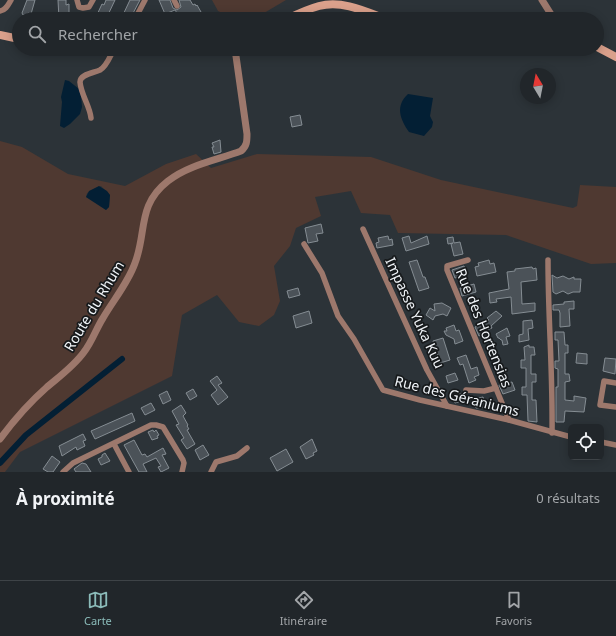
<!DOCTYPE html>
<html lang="fr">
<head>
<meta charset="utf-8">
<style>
  :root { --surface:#21262a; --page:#2d3236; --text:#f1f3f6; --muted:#a2a5a8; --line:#3e4347; --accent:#8bbbb9 }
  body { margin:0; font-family:"Noto Sans",sans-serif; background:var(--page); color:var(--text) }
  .controls { position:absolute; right:12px; bottom:12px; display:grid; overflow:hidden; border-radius:6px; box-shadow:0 2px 10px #0003 }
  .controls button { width:36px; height:36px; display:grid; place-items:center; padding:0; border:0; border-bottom:1px solid var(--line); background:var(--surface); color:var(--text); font:20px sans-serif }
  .compass { position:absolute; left:520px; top:68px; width:36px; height:36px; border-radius:50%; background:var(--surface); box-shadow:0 2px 10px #0003; rotate:350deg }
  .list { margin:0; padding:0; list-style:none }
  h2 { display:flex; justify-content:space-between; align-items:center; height:52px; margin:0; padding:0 16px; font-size:17px }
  h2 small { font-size:13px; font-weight:400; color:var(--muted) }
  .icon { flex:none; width:22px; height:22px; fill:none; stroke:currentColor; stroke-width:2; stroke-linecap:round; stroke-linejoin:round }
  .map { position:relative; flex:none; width:616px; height:472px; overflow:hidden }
  .search { position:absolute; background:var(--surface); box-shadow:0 2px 10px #0003; left:12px; right:12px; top:12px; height:44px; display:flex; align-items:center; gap:10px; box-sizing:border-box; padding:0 14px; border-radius:22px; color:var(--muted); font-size:15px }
  .sheet { height:108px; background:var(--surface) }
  nav { display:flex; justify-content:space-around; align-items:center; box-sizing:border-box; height:56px; border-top:1px solid var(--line); background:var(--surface); font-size:11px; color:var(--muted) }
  nav a { display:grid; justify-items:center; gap:2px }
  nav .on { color:var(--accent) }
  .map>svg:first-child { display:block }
  .green { fill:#4f3931; fill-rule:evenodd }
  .water { fill:#031f34 }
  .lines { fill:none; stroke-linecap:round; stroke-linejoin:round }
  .canal { stroke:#031f34; stroke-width:6 }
  .building { fill:#4b5258; stroke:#858d93 }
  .minor { stroke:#9d786c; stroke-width:5.5 }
  .tertiary { stroke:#9d786c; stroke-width:7 }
  .secondary { stroke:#daa08b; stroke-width:8 }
  .labels { text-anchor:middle; stroke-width:3.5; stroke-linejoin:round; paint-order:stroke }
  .street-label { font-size:14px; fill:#f0f4f8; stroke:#171a1c }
</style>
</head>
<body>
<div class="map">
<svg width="616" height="472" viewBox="0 0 616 472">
  <rect width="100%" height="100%" fill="#2c3338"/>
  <g class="green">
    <polygon points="212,0 286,0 259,16 233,18 218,11"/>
    <path d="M0,141L22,147L68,174L125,186L166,164L196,154L211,168L257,154L371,157L441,180L573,208L577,206L580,185L616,187V263L591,264L506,235L398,233L390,215L361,213L351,191L315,197L321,216L296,228L290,246L274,266L280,301L274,315L259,326L239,322L217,295L182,315L172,376L20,452L5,472H0ZM101,186L110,195L109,207L106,210L86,197L87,193Z"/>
  </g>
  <g class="water">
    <polygon points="65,80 69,81 79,89 81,96 82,107 80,114 70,124 64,128 60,126 62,102 61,97"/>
    <path d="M408,94L433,98L430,116L433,122L432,127L424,136L409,132C400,119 395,106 408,94Z"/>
    <polygon points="99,186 107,191 110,195 109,207 106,210 86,197 89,191"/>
  </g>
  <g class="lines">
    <polyline class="canal" points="0,463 26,435 122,359"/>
  </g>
  <g class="building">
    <polygon points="27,0 35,0 31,14 28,13 27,16 23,15 22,13"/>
    <polygon points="58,0 66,0 66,5 69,4 69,19 59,19"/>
    <polygon points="106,0 115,0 106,19 95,19 102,4 104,5"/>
    <polygon points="130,0 140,0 131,17 130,16 128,19 121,19"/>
    <polygon points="159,0 170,0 173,8 177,10 181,7 179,0 190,0 193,5 195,4 196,6 197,5 201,12 186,19 181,19 175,10 165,14"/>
    <polygon points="300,115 302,125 292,127 290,117"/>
    <polygon points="220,140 221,152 214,154 212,147 214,147 212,143"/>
    <polygon points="321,224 323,233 316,234 318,241 308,243 305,228"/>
    <polygon points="388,236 389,240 392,239 393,245 377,248 376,243 379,242 378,238"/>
    <polygon points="409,236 411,243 427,236 429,244 406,251 402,238"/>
    <polygon points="453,237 454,243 460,242 463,254 454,256 451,244 453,243 448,244 447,238"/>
    <polygon points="417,260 423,277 425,277 429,288 419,291 409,262"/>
    <polygon points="489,260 490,264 494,263 496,272 477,276 475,267 479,266 478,263"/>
    <polygon points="464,266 467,275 455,278 452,270"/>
    <polygon points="532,267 533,269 536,268 537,280 521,282 522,304 535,303 535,311 512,314 511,297 496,299 497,302 490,303 489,293 509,289 507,272 515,271 515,269"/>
    <polygon points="552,275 557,278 563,276 569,279 574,277 574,279 581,279 580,292 573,292 568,294 563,291 556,294 553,292"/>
    <polygon points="474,284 476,292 462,296 460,288"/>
    <polygon points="298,288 300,295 289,298 287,291"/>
    <polygon points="574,301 574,309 569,309 570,326 560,327 560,313 559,310 553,310 553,305 564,304 564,302"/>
    <polygon points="442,303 451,308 447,316 443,314 435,316 433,320 426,315 430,308 435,311 434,304"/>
    <polygon points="309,311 312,323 296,328 293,316"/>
    <polygon points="496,311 502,316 491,326 492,328 482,332 483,334 479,336 475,327 489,320 487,318"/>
    <polygon points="532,320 533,328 528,329 529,340 519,342 519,335 523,334 523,321"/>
    <polygon points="454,325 456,331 459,330 463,341 455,344 454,339 446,335 444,331 447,331 446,328"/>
    <polygon points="507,328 510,336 506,337 508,344 503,345 502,340 501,340 499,338 498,338 496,334"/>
    <polygon points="555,332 564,332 565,345 568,345 568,353 565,353 565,374 569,374 570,381 565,382 565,400 574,401 574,396 586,398 584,412 565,411 564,422 556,422 556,387 558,387 558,369 555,368 555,361 559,361 558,340 555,340"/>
    <polygon points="443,338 450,360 440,363 433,341"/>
    <polygon points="529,345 529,347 534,347 535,355 531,355 531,374 536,374 536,382 532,382 532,400 536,400 537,422 528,421 527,395 522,395 522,387 526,387 526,368 521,368 521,360 525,360 524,347"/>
    <polygon points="577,353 587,354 587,364 576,363"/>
    <polygon points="466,355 471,369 477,367 479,375 474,377 476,380 469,383 463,364 460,365 457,358"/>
    <polygon points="605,358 616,359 615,374 603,371"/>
    <polygon points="455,373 458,380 448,383 446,376"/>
    <polygon points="217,376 222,383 218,385 228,397 218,405 211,395 217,390 210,381"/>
    <polygon points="512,382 515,390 503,394 499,385"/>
    <polygon points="193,389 197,396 190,400 186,393"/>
    <polygon points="167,391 171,400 163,404 159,395"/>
    <polygon points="460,393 462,401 455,403 453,395"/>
    <polygon points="483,397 486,407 476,408 474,399"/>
    <polygon points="151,403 155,410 145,415 141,408"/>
    <polygon points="181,405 186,413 183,416 188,425 187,426 189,429 187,430 195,444 187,449 181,440 184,438 176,425 179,424 172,411"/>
    <polygon points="132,413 135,421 95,439 91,431"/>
    <polygon points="153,430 154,432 156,430 159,435 157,436 158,438 152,440 148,432"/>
    <polygon points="83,434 86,440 83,441 85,446 77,450 76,447 62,456 59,446"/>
    <polygon points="312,439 317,451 313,453 314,455 306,459 300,447"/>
    <polygon points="134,440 142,455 145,454 147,457 163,448 166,454 162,455 169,468 161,472 158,467 161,466 156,458 143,464 147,472 139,472 124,445"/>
    <polygon points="203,445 209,455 200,460 195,450"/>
    <polygon points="286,449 293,462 277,471 270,458"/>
    <polygon points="105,453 110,461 101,465 98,459 102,457 102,455"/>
    <polygon points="52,456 60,462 53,472 48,472 43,469"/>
    <polygon points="82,463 86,464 91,472 76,472 74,469"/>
  </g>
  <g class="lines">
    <g class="minor">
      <polyline points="77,0 79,7 83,8 89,7 93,0"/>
      <polyline points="174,0 177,6"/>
      <path d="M0,11C6,10 8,5 11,0"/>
      <polyline points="135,19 145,0"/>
      <path d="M91,118C90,106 81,95 80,82C80,74 94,73 100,70C107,66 110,56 114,49"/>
      <polyline points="363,229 427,370 447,406"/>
      <polyline points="304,244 322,273 338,316 354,339 383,390 420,400 509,420 571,437"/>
      <polyline points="468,260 447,266 447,270 509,420"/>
      <path d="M548,260C548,318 553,375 552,433"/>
      <polyline points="616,383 604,381 600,405 616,407"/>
      <polyline points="466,390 484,391 496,388"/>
      <polyline points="601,442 616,445"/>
      <polyline points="114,444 129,472"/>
      <polyline points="63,472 73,463 151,425 156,425 163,427 183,460 184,463 182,472"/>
      <polyline points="211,472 216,462 237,456 247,448"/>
    </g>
    <g class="tertiary">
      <polyline points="542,0 554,19"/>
      <path d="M0,439C14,420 29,403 47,387C60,376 74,366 84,352C92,342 96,329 103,318C114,299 128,283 135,263C147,232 137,205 168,181C188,165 217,160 241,151C247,146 247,141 247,134L235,49"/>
    </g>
    <g class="secondary">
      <path d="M287,19C297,14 308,9 319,6C342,0 365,11 386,19"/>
      <polyline points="0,35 19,39"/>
      <polyline points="597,47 616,57"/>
      <polyline points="64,49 82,51 116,49"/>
    </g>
  </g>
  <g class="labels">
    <g class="street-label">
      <text transform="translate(94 306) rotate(-59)" y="5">Route du Rhum</text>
      <text transform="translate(415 313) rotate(65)" y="5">Impasse Yuka Kuu</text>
      <text transform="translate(484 328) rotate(68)" y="5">Rue des Hortensias</text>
      <text transform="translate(457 396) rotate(14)" y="5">Rue des Géraniums</text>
    </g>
  </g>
</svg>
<div class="controls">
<button><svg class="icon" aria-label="locate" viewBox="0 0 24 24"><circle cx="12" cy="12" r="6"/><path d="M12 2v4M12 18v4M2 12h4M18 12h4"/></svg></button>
</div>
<svg class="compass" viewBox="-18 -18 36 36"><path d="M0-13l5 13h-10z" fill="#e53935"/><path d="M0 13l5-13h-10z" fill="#a2a5a8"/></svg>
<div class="search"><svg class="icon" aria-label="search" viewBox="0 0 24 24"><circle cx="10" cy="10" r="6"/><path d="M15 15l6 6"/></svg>Rechercher</div>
</div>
<section class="sheet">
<h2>À proximité<small>0 résultats</small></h2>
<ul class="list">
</ul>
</section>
<nav>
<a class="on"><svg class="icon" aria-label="map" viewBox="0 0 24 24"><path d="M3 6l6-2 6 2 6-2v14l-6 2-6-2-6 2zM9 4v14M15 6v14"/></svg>Carte</a>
<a><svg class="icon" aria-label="directions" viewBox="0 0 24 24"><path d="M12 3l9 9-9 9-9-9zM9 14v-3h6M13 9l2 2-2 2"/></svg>Itinéraire</a>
<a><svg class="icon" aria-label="saved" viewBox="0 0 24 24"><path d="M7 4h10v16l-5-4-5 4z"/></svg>Favoris</a>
</nav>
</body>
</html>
